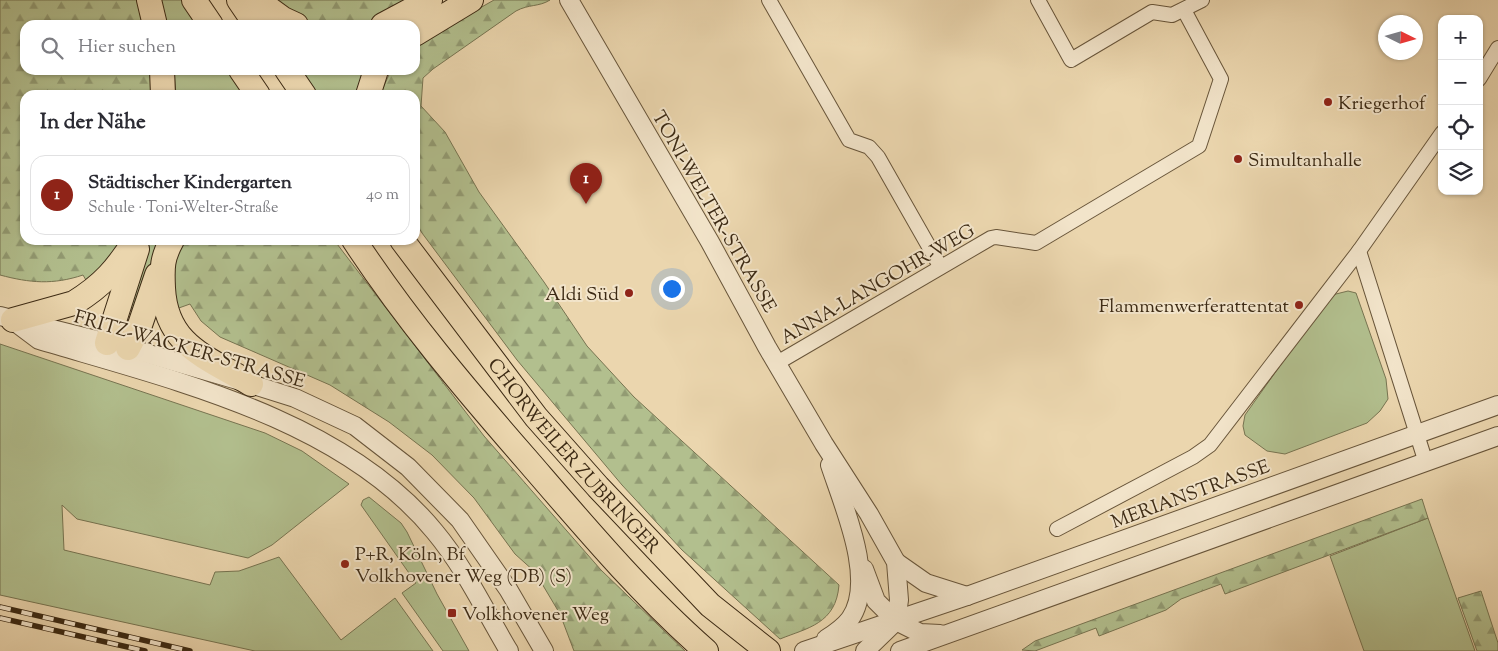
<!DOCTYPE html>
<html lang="de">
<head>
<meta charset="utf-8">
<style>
  :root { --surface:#fff; --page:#f7f7f7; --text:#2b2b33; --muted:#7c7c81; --line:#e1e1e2; --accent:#8f2418 }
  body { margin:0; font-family:"Sorts Mill Goudy",serif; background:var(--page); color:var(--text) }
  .controls { position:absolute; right:15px; top:15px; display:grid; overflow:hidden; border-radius:10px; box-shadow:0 1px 4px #0004 }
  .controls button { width:45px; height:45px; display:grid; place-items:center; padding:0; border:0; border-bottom:1px solid var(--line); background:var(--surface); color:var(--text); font:25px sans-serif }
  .compass { position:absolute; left:1378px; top:15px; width:45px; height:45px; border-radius:50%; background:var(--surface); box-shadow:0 1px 4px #0004; rotate:95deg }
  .you { position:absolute; left:671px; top:288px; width:18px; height:18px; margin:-12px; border:4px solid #fff; border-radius:50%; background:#1a73e8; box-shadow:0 0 0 8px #1a73e833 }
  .badge { display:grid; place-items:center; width:32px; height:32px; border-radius:50%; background:var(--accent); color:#fff; font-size:16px; font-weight:700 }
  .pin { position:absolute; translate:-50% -41px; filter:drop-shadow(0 1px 2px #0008) }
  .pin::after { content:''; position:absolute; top:26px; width:18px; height:15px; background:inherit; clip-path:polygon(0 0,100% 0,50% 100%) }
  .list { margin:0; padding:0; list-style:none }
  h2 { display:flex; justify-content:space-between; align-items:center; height:65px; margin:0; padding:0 20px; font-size:21px }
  h2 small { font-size:16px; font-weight:400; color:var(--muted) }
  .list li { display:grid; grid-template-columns:32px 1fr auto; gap:15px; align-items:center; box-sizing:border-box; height:80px; margin:0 10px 10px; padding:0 10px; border:1px solid var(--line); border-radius:15px }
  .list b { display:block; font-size:19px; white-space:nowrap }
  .list p { margin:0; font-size:16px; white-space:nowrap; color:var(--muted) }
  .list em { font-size:16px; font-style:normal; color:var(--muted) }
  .icon { flex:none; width:28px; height:28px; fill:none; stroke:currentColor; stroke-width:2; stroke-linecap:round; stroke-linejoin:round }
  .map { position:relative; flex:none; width:1498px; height:651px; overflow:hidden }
  .search { position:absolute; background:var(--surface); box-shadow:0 1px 4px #0004; left:20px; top:20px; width:400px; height:55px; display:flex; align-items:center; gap:12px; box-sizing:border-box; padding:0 18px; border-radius:15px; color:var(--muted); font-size:19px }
  .panel { position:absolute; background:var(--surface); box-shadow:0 1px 4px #0004; left:20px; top:90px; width:400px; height:155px; border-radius:15px }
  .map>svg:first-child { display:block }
  .green { fill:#b2bf8e; stroke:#777451 }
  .forest { fill:url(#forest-firs); stroke:#777451 }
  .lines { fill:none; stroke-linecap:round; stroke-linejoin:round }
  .minor-casing { stroke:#68553a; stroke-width:16 }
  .tertiary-casing { stroke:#68553a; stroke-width:20 }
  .trunk-casing { stroke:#3c2a14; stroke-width:26 }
  .minor { stroke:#f2e4ca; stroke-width:14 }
  .tertiary { stroke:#f2e4ca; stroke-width:18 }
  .trunk { stroke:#ebd6ae; stroke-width:24 }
  .rail-casing { stroke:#3c2a14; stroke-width:5.5 }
  .rail { stroke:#f2e4ca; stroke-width:4; stroke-dasharray:11; stroke-linecap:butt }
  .poi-dot { fill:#8f2418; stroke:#f2e4ca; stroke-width:2 }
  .labels { text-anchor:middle; stroke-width:4; stroke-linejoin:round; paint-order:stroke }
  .poi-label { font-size:19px; fill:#3c2a14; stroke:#f2e4ca; text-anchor:start }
  .street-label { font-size:19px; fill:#3c2a14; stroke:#f2e4ca }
</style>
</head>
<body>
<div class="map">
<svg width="1498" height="651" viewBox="0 0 1498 651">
  <defs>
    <pattern id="forest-firs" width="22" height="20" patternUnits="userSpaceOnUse" patternTransform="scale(1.25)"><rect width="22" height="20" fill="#b2bf8e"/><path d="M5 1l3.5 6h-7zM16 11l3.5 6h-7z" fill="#929b73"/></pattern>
  </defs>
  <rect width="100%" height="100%" fill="#ebd6ae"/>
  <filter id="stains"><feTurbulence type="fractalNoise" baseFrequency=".004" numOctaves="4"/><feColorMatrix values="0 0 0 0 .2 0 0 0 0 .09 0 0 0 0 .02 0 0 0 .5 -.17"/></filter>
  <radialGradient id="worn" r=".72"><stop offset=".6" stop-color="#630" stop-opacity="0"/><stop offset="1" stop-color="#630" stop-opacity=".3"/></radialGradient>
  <g class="green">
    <polygon points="161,0 185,0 201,25 167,25"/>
    <polygon points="174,70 231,70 248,95 176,95"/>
    <polygon points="295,70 369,70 359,95 312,95"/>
    <polygon points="150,240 163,240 139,312 128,308"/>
    <polygon points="1348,291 1356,293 1386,379 1388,399 1380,411 1367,423 1285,454 1267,451 1245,435 1243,426 1245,415 1326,301 1336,294"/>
    <polygon points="0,344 265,433 302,451 349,484 272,545 248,558 77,519 62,505 64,550 210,585 215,572 239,571 279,557 341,640 395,598 433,651 255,651 0,595"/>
    <polygon points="369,497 401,523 407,532 437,594 469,651 443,651 402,593 416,583 361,505 363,500"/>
    <polygon points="1428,518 1475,651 1364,651 1330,556"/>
  </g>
  <g class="forest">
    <path d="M0,0H145L150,25H25V70H156V95H25V240H124L90,287L83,275C53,285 30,283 0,275Z"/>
    <polygon points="267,0 415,0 382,19 362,25 309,25 297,20"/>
    <path d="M494,0H550C539,7 529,4 516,11L433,69L423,78L421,106L445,132L479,192L544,282L587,346L634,397L839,585C836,624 807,628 780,639L682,550L622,485L517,360L422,233L415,222V95H380L391,70H415V45Z"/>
    <path d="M179,240H334L484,436L601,570L685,651H574L560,614L535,572L515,554L474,498L432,455L389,422L330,385L220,337L201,321L190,304L176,309C169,289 170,259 179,240Z"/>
    <polygon points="1422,499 1428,518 1225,594 1221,584 1181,599 1166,610 1099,636 1096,628 1035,651 1022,650 1035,641"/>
    <polygon points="1481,591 1498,643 1498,651 1477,651 1458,598"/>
  </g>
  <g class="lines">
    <g class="minor-casing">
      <g id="minor">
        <polyline points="769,0 849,140 869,147 878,157 940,266"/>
        <polyline points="1038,0 1071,60 1152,12 1172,15 1202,0"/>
        <polyline points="1479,79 1498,48"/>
        <polyline points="1359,251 1426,463"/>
        <polyline points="777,363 991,238 996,237 1036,243 1199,146 1221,79 1184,10"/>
        <polyline points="1057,529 1193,457 1210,445 1359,251 1442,133"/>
      </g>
    </g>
    <g class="tertiary-casing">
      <g id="tertiary">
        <polyline points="569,0 710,242 767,347 824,444 869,514 896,562 899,600 896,621 865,651"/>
        <polyline points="0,316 128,348 251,384 295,398 355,426 408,467 460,520 508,589 544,651"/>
        <path d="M19,325L39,340C173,380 343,419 435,532C465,568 485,611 509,651"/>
        <polyline points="896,562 926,583 967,596"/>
        <polyline points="864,569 876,601 896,621 920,633 940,634"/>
        <path d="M826,639C834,634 844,627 850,619C877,581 843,505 830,465"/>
        <polyline points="804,651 967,596 1498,405"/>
        <polyline points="900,651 1498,436"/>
      </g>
    </g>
    <g class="trunk-casing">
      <g id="trunk">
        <polyline points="149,0 155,25"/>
        <polyline points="194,0 211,25"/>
        <polyline points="239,0 256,25"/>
        <polyline points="257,0 283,19 296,25"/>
        <polyline points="383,25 430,0"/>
        <polyline points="415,34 471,0"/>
        <polyline points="162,70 163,95"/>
        <polyline points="241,70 258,95"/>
        <polyline points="287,70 304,95"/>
        <polyline points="368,95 376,70"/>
        <path d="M172,240C162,258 162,267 163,288C166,346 207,357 251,384"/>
        <path d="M354,240C405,318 466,390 527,460C584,526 641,594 706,651"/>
        <path id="s1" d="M402,240L536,417L598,487L710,605L768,651"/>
        <path d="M13,320L74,303C103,285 117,269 135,240"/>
        <polyline points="107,343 137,249"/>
        <polyline points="128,348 140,325 157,275"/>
      </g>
    </g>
    <use href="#minor" class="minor"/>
    <use href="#tertiary" class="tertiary"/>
    <use href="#trunk" class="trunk"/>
    <g class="rail-casing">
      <g id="rail">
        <polyline points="0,607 190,651"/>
        <polyline points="0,618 145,651"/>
      </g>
    </g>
    <use href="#rail" class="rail"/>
  </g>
  <g class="poi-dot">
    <circle cx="1328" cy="102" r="5"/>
    <circle cx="1238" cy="159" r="5"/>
    <circle cx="629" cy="293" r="5"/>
    <circle cx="1299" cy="305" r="5"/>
    <circle cx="345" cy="564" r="5"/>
    <rect x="447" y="608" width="10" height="10" rx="2.5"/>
  </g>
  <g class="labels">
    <g class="poi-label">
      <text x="1338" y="109">Kriegerhof</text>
      <text x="1248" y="166">Simultanhalle</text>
      <text x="619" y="300" text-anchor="end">Aldi Süd</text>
      <text x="1289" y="312" text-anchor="end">Flammenwerferattentat</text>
      <text x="355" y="560">P+R, Köln, Bf<tspan x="355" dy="22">Volkhovener Weg (DB) (S)</tspan></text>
      <text x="462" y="620">Volkhovener Weg</text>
    </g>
    <g class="street-label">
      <text transform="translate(715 211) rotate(60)" y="7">TONI-WELTER-STRASSE</text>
      <text transform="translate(877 283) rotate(-30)" y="7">ANNA-LANGOHR-WEG</text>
      <text transform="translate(190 348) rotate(16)" y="7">FRITZ-WACKER-STRASSE</text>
      <text dy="7" stroke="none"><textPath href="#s1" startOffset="276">CHORWEILER ZUBRINGER</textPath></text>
      <text transform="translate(1190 493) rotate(-20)" y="7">MERIANSTRASSE</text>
    </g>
  </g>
  <rect width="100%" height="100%" filter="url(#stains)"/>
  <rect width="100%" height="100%" fill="url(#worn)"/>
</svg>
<div class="controls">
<button>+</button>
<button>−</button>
<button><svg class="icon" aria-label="locate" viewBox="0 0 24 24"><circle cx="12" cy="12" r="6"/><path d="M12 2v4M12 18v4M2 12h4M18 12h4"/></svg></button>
<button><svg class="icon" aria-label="layers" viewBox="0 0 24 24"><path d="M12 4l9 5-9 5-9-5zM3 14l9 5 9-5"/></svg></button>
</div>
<svg class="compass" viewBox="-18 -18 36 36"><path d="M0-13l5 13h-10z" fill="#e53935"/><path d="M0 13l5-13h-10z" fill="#7c7c81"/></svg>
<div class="you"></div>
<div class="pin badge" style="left:586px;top:204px">1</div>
<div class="search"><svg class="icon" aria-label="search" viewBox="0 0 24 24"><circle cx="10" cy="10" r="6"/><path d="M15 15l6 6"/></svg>Hier suchen</div>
<section class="panel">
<h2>In der Nähe<small></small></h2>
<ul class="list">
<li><span class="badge">1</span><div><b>Städtischer Kindergarten</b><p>Schule · Toni-Welter-Straße</p></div><em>40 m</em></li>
</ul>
</section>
</div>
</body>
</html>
